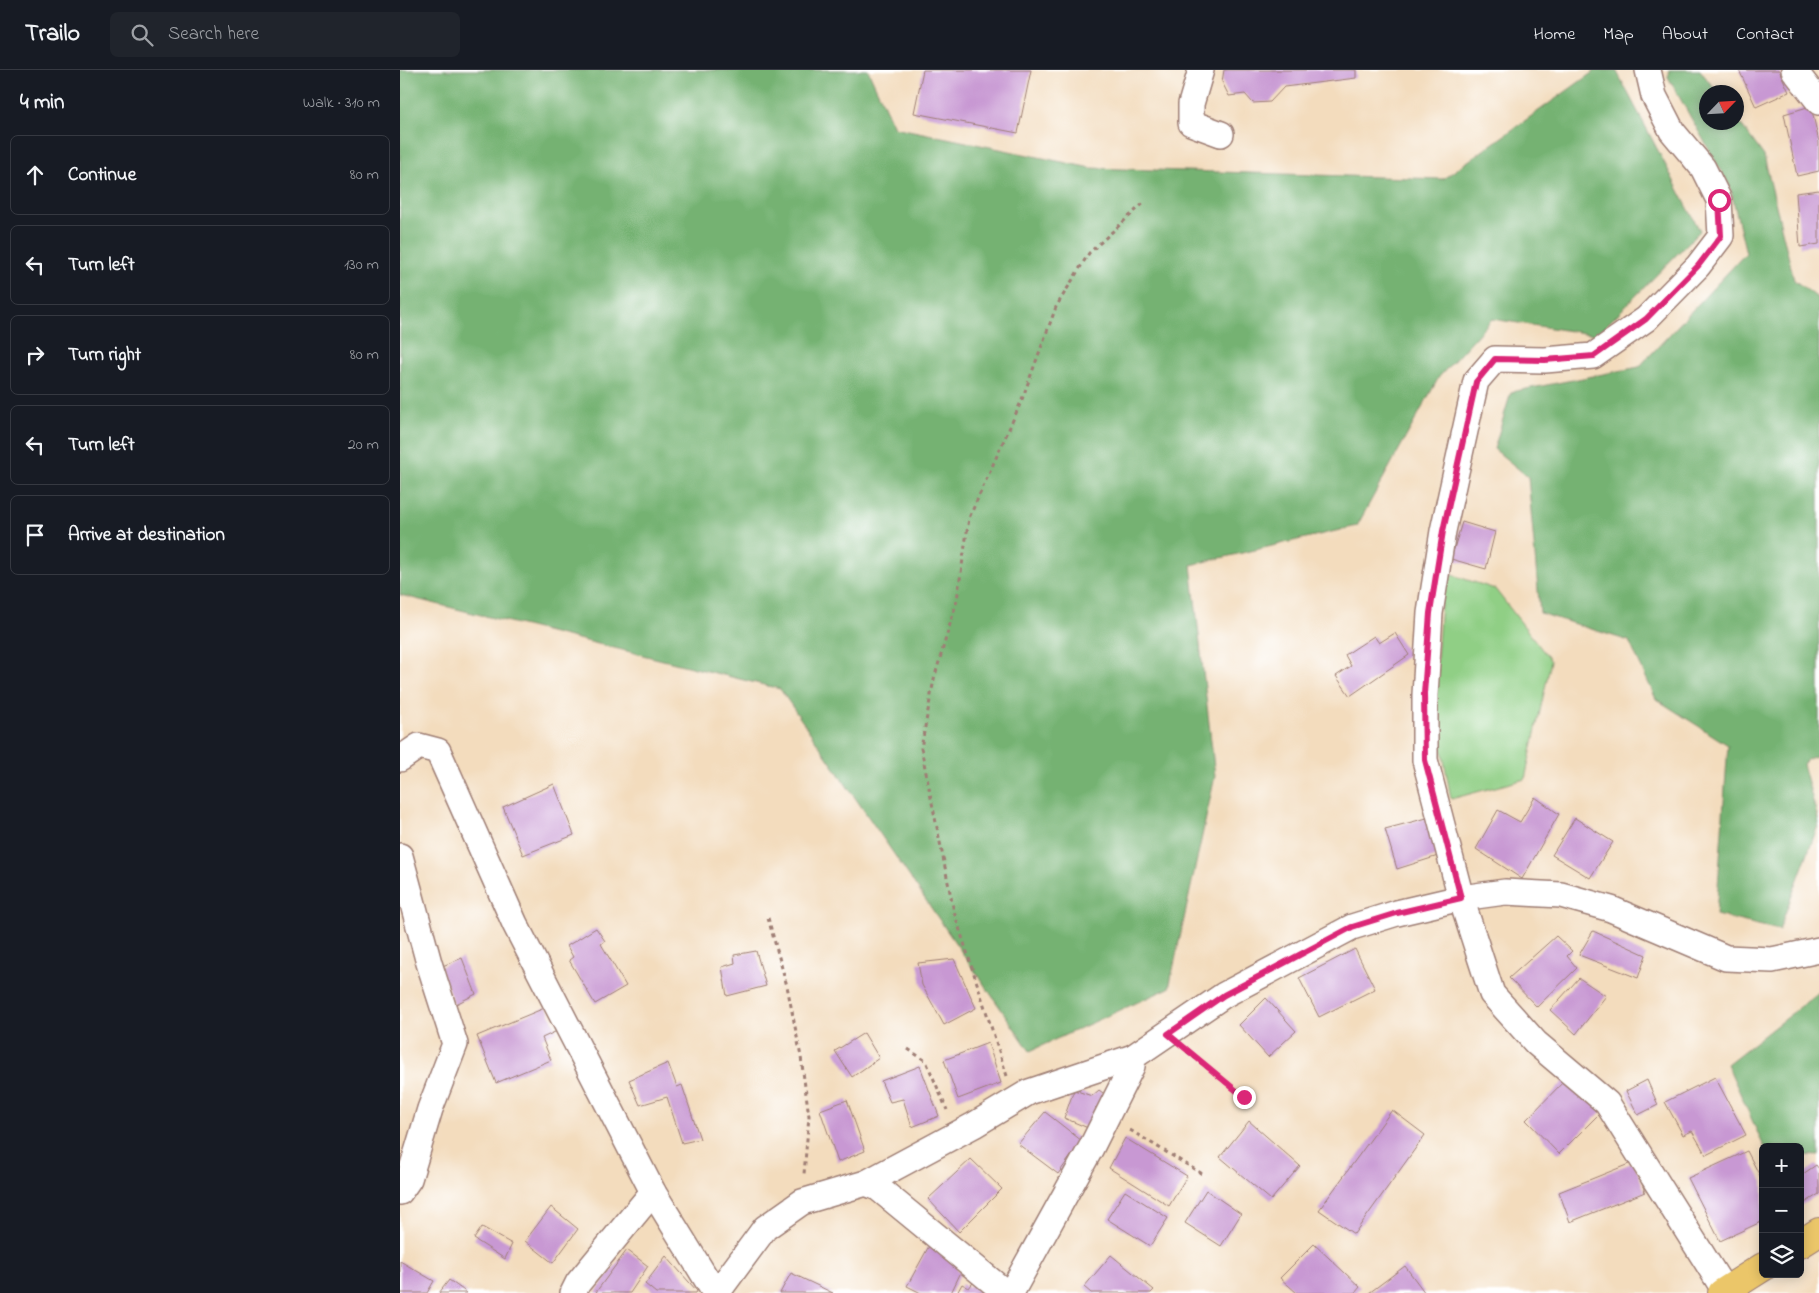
<!DOCTYPE html>
<html lang="en">
<head>
<meta charset="utf-8">
<style>
  :root { --surface:#171b24; --page:#20242c; --text:#f1f3f6; --muted:#9ea1a6; --line:#363941 }
  body { margin:0; font-family:"Indie Flower",sans-serif; background:var(--page); color:var(--text) }
  .controls { position:absolute; right:15px; bottom:15px; display:grid; overflow:hidden; border-radius:8px; box-shadow:0 2px 12px #0003 }
  .controls button { width:45px; height:45px; display:grid; place-items:center; padding:0; border:0; border-bottom:1px solid var(--line); background:var(--surface); color:var(--text); font:25px sans-serif }
  .compass { position:absolute; left:1299px; top:15px; width:45px; height:45px; border-radius:50%; background:var(--surface); box-shadow:0 2px 12px #0003; rotate:65deg }
  .stop { position:absolute; width:15px; height:15px; margin:-11px; border:4px solid #db2777; border-radius:50%; background:#fff }
  .stop.end { background:#db2777; border-color:#fff; box-shadow:0 1px 5px #0008 }
  .list { margin:0; padding:0; list-style:none }
  h2 { display:flex; justify-content:space-between; align-items:center; height:65px; margin:0; padding:0 20px; font-size:21px }
  h2 small { font-size:16px; font-weight:400; color:var(--muted) }
  .list li { display:grid; grid-template-columns:32px 1fr auto; gap:15px; align-items:center; box-sizing:border-box; height:80px; margin:0 10px 10px; padding:0 10px; border:1px solid var(--line); border-radius:8px }
  .list b { display:block; font-size:19px; white-space:nowrap }
  .list em { font-size:16px; font-style:normal; color:var(--muted) }
  .icon { flex:none; width:28px; height:28px; fill:none; stroke:currentColor; stroke-width:2; stroke-linecap:round; stroke-linejoin:round }
  .map { position:relative; flex:none; width:1419px; height:1223px; overflow:hidden }
  header { display:flex; align-items:center; gap:30px; box-sizing:border-box; height:70px; padding:0 25px; background:var(--surface); border-bottom:1px solid var(--line) }
  header strong { font-size:24px }
  nav { display:flex; gap:28px; margin-inline-start:auto; font-size:18px }
  .search { width:350px; height:45px; background:var(--page); display:flex; align-items:center; gap:12px; box-sizing:border-box; padding:0 18px; border-radius:8px; color:var(--muted); font-size:19px }
  main { display:flex }
  aside { flex:1; background:var(--surface) }
  .map>svg:first-child { display:block }
  .green { fill:#90cf85; stroke:#6d7758 }
  .forest { fill:#74b272; stroke:#5f684e }
  .building { fill:#c898d3 }
  .lines { fill:none; stroke-linecap:round; stroke-linejoin:round }
  .minor-casing { stroke:#9e7e74; stroke-width:28 }
  .primary-casing { stroke:#9e7e74; stroke-width:30 }
  .path { stroke:#9e7e74; stroke-width:3; stroke-dasharray:4 4; stroke-linecap:butt }
  .minor { stroke:#fff; stroke-width:25 }
  .primary { stroke:#ebc669; stroke-width:28 }
  .route { stroke:#db2777; stroke-width:6 }
</style>
</head>
<body>
<header>
<strong>Trailo</strong>
<div class="search"><svg class="icon" aria-label="search" viewBox="0 0 24 24"><circle cx="10" cy="10" r="6"/><path d="M15 15l6 6"/></svg>Search here</div>
<nav><a>Home</a><a>Map</a><a>About</a><a>Contact</a></nav>
</header>
<main>
<aside>
<h2>4 min<small>Walk · 310 m</small></h2>
<ul class="list">
<li><svg class="icon" aria-label="ahead" viewBox="0 0 24 24"><path d="M12 20V5M6 11l6-6 6 6"/></svg><div><b>Continue</b></div><em>80 m</em></li>
<li><svg class="icon" aria-label="left" viewBox="0 0 24 24"><path d="M17 20v-9H6M10 6l-5 5 5 5"/></svg><div><b>Turn left</b></div><em>130 m</em></li>
<li><svg class="icon" aria-label="right" viewBox="0 0 24 24"><path d="M7 20v-9h11M14 6l5 5-5 5"/></svg><div><b>Turn right</b></div><em>80 m</em></li>
<li><svg class="icon" aria-label="left" viewBox="0 0 24 24"><path d="M17 20v-9H6M10 6l-5 5 5 5"/></svg><div><b>Turn left</b></div><em>20 m</em></li>
<li><svg class="icon" aria-label="arrive" viewBox="0 0 24 24"><path d="M6 21V4h12l-3 4 3 4H6"/></svg><div><b>Arrive at destination</b></div></li>
</ul>
</aside>
<div class="map">
<svg width="1419" height="1223" viewBox="0 0 1419 1223">
  <rect width="100%" height="100%" fill="#fff"/>
  <filter id="ink" filterUnits="userSpaceOnUse"><feTurbulence type="fractalNoise" baseFrequency=".02" numOctaves="2"/><feDisplacementMap in="SourceGraphic" scale="10" xChannelSelector="R" yChannelSelector="G"/><feConvolveMatrix kernelMatrix="1 2 1 2 8 2 1 2 1" color-interpolation-filters="sRGB"/></filter>
  <filter id="wash" filterUnits="userSpaceOnUse"><feTurbulence type="fractalNoise" baseFrequency=".0096" numOctaves="4" result="noise"/><feDisplacementMap in="SourceGraphic" scale="20" xChannelSelector="R" yChannelSelector="G"/><feGaussianBlur stdDeviation="1.12" result="paint"/><feColorMatrix in="noise" values="0 0 0 0 0 0 0 0 0 0 0 0 0 0 0 0 0 1.4 0 .05"/><feComposite in="paint" operator="in"/></filter>
  <g filter="url(#wash)">
    <rect width="100%" height="100%" fill="#f3dcbd"/>
    <polygon class="green" points="1043,502 1095,519 1151,591 1125,709 1051,729 1034,634"/>
    <g class="forest">
      <polygon points="0,0 468,0 494,57 691,98 1043,109 1196,0 1216,0 1300,161 1197,265 1092,249 1039,307 957,456 791,495 815,706 769,918 630,981 380,619 0,525"/>
      <polygon points="1269,0 1300,0 1317,22 1306,22 1306,52 1336,52 1337,49 1364,86 1394,210 1419,229 1419,684 1407,690 1403,694 1419,753 1379,860 1316,845 1328,675 1256,629 1229,571 1140,543 1128,407 1094,379 1111,322 1239,297 1346,183 1330,117 1268,7"/>
      <polygon points="1419,922 1419,1086 1400,1085 1400,1077 1364,1077 1327,994"/>
    </g>
    <g id="blocks">
      <g class="building">
        <polygon points="523,0 631,0 618,63 514,43"/>
        <polygon points="824,0 956,0 956,8 884,17 870,32 853,33 845,24 829,26 822,12"/>
        <polygon points="1339,0 1379,0 1389,22 1356,37"/>
        <polygon points="1411,36 1419,72 1419,101 1397,106 1384,44"/>
        <polygon points="1419,120 1419,174 1400,177 1396,123"/>
        <polygon points="1062,452 1095,462 1086,499 1051,489"/>
        <polygon points="995,563 1009,585 950,626 936,606 951,596 945,585 974,566 979,573"/>
        <polygon points="154,714 174,765 123,785 103,737"/>
        <polygon points="1135,727 1159,744 1122,809 1076,779 1098,740 1120,752"/>
        <polygon points="1027,748 1038,786 997,799 985,759"/>
        <polygon points="1175,748 1213,772 1190,808 1152,785"/>
        <polygon points="196,858 205,871 201,874 226,916 195,934 169,890 173,887 167,876"/>
        <polygon points="1193,861 1246,885 1238,908 1179,885"/>
        <polygon points="1156,866 1172,881 1167,886 1177,898 1137,937 1109,908"/>
        <polygon points="955,879 975,919 919,947 899,908"/>
        <polygon points="356,881 366,916 327,926 322,897 335,893 334,885"/>
        <polygon points="62,888 76,924 54,935 40,897"/>
        <polygon points="554,889 576,938 544,955 522,915 518,893"/>
        <polygon points="1179,908 1206,926 1176,964 1150,940"/>
        <polygon points="866,928 896,961 868,987 839,955"/>
        <polygon points="147,937 157,961 142,968 151,990 96,1013 77,966"/>
        <polygon points="464,963 479,988 452,1007 435,981"/>
        <polygon points="588,973 601,1013 558,1029 544,990"/>
        <polygon points="268,993 277,1017 282,1015 300,1069 282,1073 267,1027 240,1035 229,1010"/>
        <polygon points="520,996 539,1046 512,1057 503,1029 490,1032 481,1011"/>
        <polygon points="1169,1006 1205,1038 1159,1084 1126,1050"/>
        <polygon points="1315,1007 1346,1065 1306,1085 1292,1061 1283,1065 1265,1032"/>
        <polygon points="1247,1010 1258,1035 1238,1045 1226,1021"/>
        <polygon points="674,1020 692,1026 699,1020 707,1026 693,1060 664,1048"/>
        <polygon points="447,1030 465,1081 438,1092 420,1040"/>
        <polygon points="992,1040 1025,1065 954,1164 919,1140"/>
        <polygon points="645,1042 682,1071 658,1104 618,1074"/>
        <polygon points="849,1051 900,1096 871,1130 820,1087"/>
        <polygon points="725,1068 787,1106 769,1136 709,1098"/>
        <polygon points="1347,1081 1363,1112 1363,1151 1320,1171 1288,1108"/>
        <polygon points="571,1089 602,1119 559,1162 528,1129"/>
        <polygon points="1234,1092 1245,1122 1170,1152 1159,1122"/>
        <polygon points="1416,1095 1419,1099 1419,1124 1400,1136 1400,1100 1403,1104"/>
        <polygon points="806,1120 841,1144 821,1176 785,1153"/>
        <polygon points="725,1121 768,1148 750,1176 707,1149"/>
        <polygon points="151,1137 178,1159 153,1193 125,1171"/>
        <polygon points="82,1157 112,1174 105,1189 74,1169"/>
        <polygon points="914,1174 960,1217 955,1223 897,1223 880,1208"/>
        <polygon points="529,1176 560,1193 557,1199 561,1202 551,1223 521,1223 507,1216"/>
        <polygon points="227,1180 248,1196 230,1223 198,1223 196,1222"/>
        <polygon points="711,1185 754,1220 751,1223 691,1223 684,1217"/>
        <polygon points="266,1186 297,1221 296,1223 256,1223 245,1214"/>
        <polygon points="0,1191 34,1211 27,1223 0,1223"/>
        <polygon points="1005,1196 1025,1223 969,1223"/>
        <polygon points="391,1203 433,1223 380,1223"/>
        <polygon points="49,1210 67,1223 39,1223"/>
        <polygon points="575,1210 594,1223 557,1223 562,1214 569,1218"/>
      </g>
    </g>
  </g>
  <g filter="url(#ink)">
    <use href="#blocks" fill-opacity="0" stroke="#9e7e74" stroke-width="1"/>
    <g class="lines">
      <g class="minor-casing">
        <g id="minor">
          <polyline points="801,0 791,34 791,53 821,64"/>
          <polyline points="1248,0 1254,26 1272,61 1303,98 1319,130 1321,166 1298,196 1246,249 1193,286 1145,290 1095,289 1076,311 1043,461 1030,543 1025,625 1025,690 1061,828 1092,924 1136,973 1207,1033 1325,1221"/>
          <polyline points="1394,0 1419,32"/>
          <polyline points="0,689 19,676 38,681 115,854 253,1122 315,1223"/>
          <polyline points="0,786 29,893 55,974 30,1039 9,1109 0,1122"/>
          <polyline points="466,1113 478,1118 606,1223"/>
          <polyline points="173,1223 178,1213 253,1122"/>
          <polyline points="317,1223 365,1158 402,1132 466,1113 574,1055 629,1022 733,987 824,925 952,857 997,843 1061,828 1105,822 1161,825 1211,839 1326,888 1372,890 1419,880"/>
          <polyline points="611,1223 691,1078 732,996 733,987"/>
        </g>
      </g>
      <g class="primary-casing">
        <g id="primary">
          <polyline points="1400,1174 1419,1162"/>
          <polyline points="1322,1223 1363,1197"/>
        </g>
      </g>
      <g class="path">
        <polyline points="368,848 387,916 401,987 409,1046 404,1104"/>
        <polyline points="508,979 526,991 547,1040"/>
        <polyline points="787,981 844,1027"/>
        <polyline points="607,1006 554,842 521,678 534,609 557,530 569,448 621,332 656,237 689,183 746,131"/>
        <polyline points="730,1060 804,1105"/>
      </g>
      <use href="#minor" class="minor"/>
      <use href="#primary" class="primary"/>
    </g>
  </g>
  <g class="lines" filter="url(#ink)">
    <polyline class="route" points="844,1027 768,964 824,925 952,857 997,843 1061,828 1025,690 1024,624 1030,543 1043,461 1076,312 1095,289 1145,290 1194,286 1246,249 1298,196 1321,166 1319,130"/>
  </g>
</svg>
<div class="controls">
<button>+</button>
<button>−</button>
<button><svg class="icon" aria-label="layers" viewBox="0 0 24 24"><path d="M12 4l9 5-9 5-9-5zM3 14l9 5 9-5"/></svg></button>
</div>
<svg class="compass" viewBox="-18 -18 36 36"><path d="M0-13l5 13h-10z" fill="#e53935"/><path d="M0 13l5-13h-10z" fill="#9ea1a6"/></svg>
<div class="stop" style="left:1319px;top:130px"></div>
<div class="stop end" style="left:844px;top:1027px"></div>
</div>
</main>
</body>
</html>
